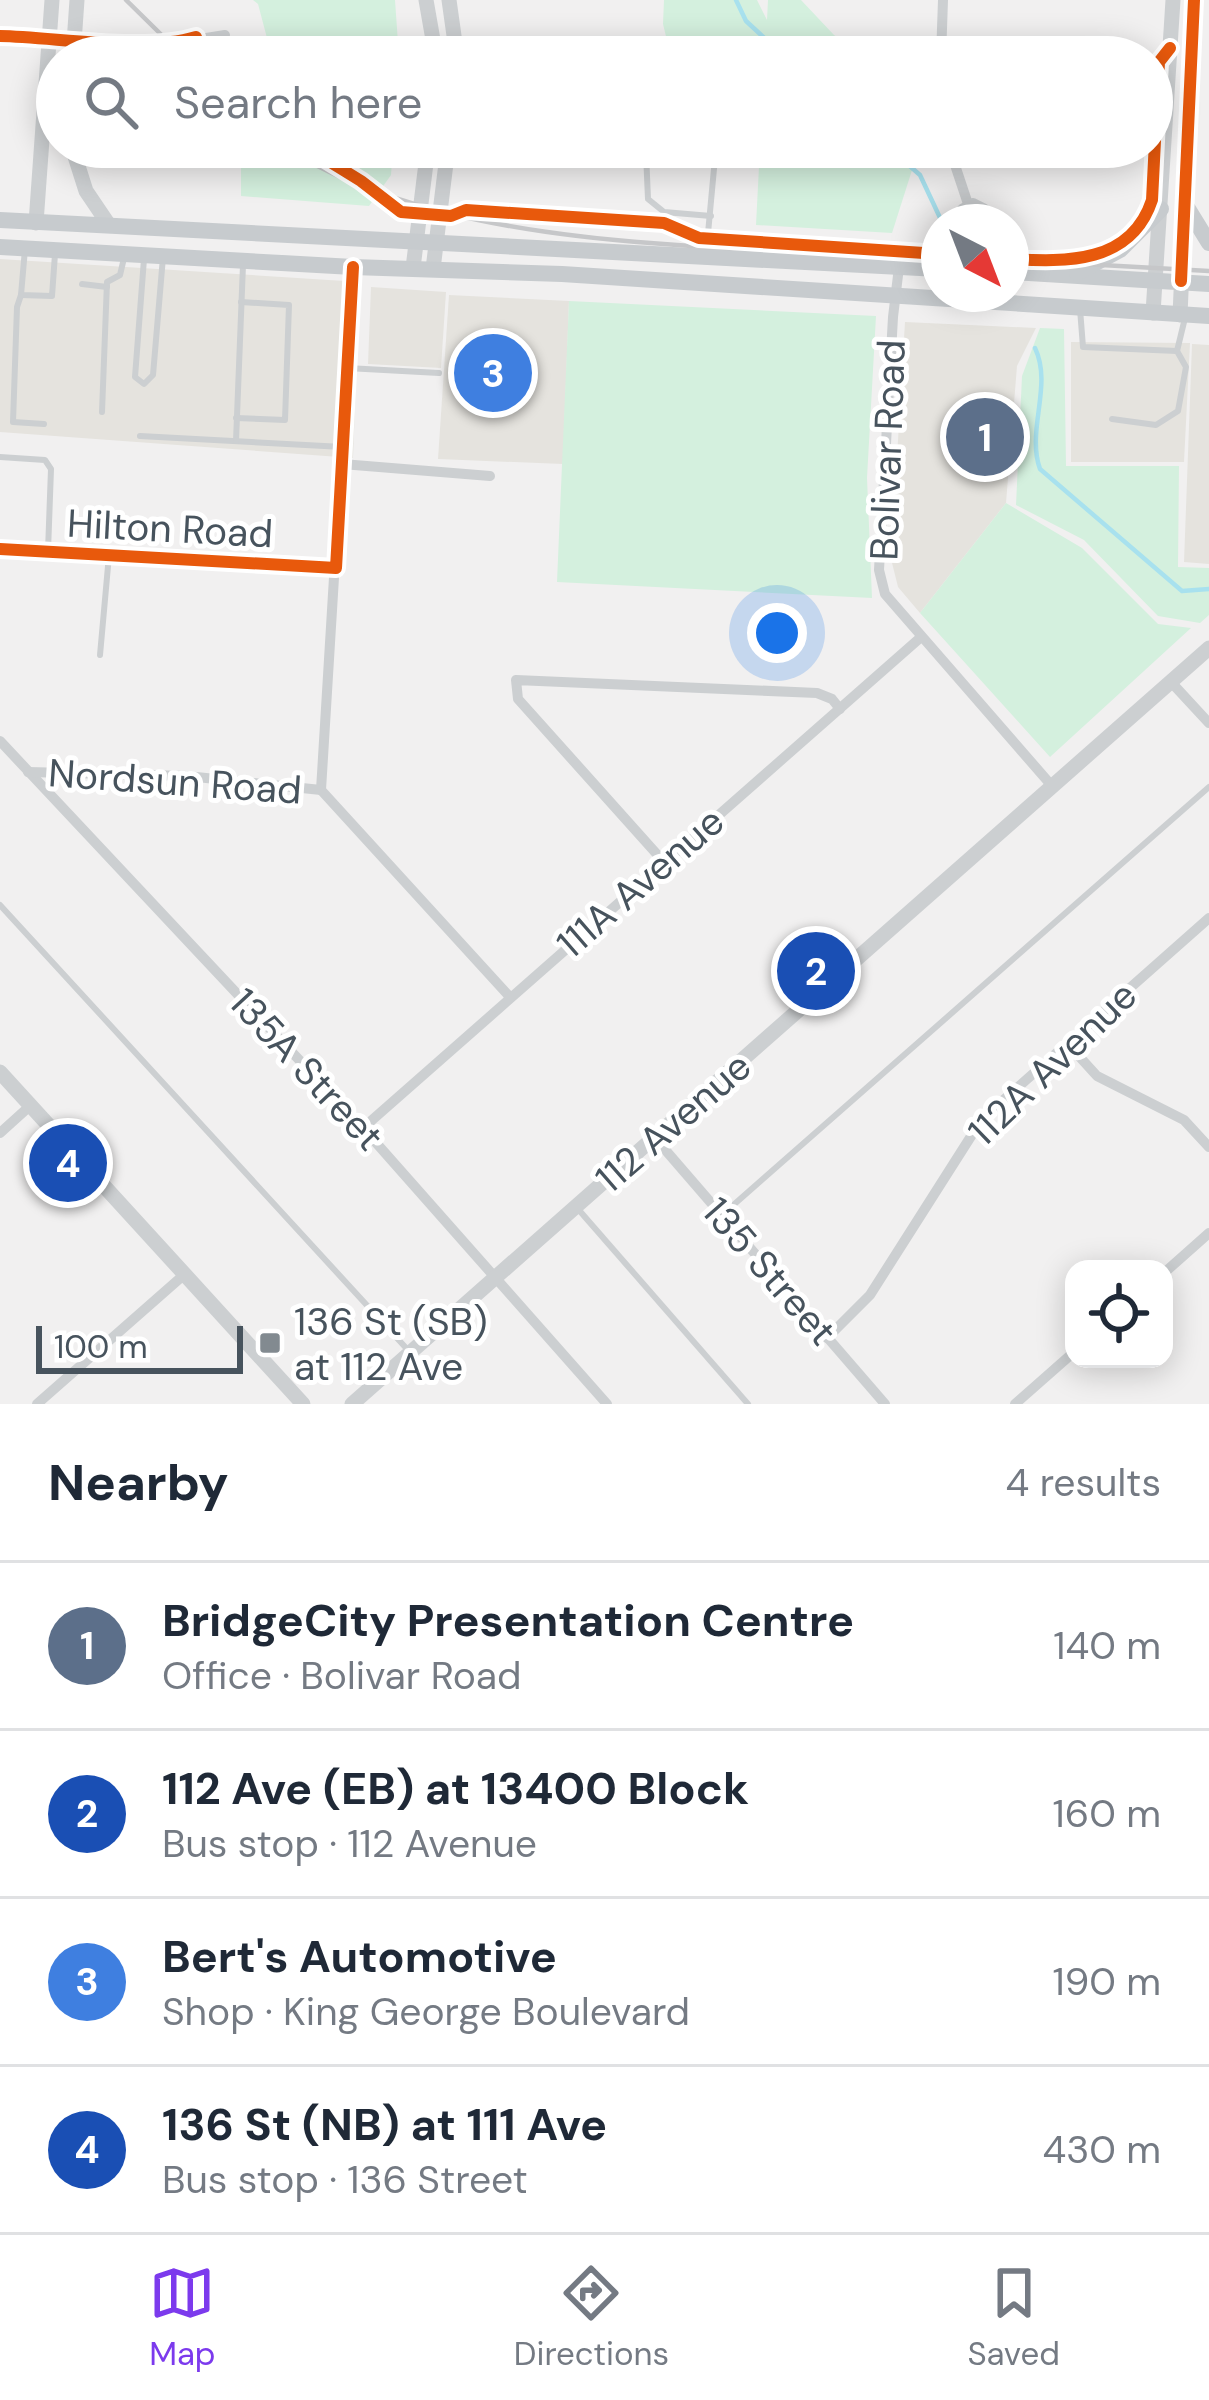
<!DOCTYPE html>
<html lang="en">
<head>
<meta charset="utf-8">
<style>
  :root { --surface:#fff; --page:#f6f6f7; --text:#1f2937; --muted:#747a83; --line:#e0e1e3; --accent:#7c3aed }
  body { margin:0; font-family:"DM Sans",sans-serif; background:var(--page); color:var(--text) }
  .controls { position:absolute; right:36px; bottom:36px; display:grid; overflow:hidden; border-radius:24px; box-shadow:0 6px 30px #0003 }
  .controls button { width:108px; height:108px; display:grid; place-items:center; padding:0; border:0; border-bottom:3px solid var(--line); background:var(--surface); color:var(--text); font:60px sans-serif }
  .compass { position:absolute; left:921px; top:204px; width:108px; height:108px; border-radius:50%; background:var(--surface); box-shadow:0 6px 30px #0003; rotate:138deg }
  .scale { position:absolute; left:36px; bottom:30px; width:207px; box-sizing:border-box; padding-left:12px; border:6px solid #47535d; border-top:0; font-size:33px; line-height:42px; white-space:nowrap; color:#47535d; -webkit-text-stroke:9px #fff; paint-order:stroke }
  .you { position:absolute; left:777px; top:633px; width:42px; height:42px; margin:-30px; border:9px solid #fff; border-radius:50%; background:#1a73e8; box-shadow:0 0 0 18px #1a73e833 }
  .badge { display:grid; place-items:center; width:78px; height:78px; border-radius:50%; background:var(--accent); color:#fff; font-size:39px; font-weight:700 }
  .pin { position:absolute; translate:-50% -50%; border:6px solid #fff; box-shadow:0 3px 12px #0006 }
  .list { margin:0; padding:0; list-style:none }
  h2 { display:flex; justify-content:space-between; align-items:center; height:156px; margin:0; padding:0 48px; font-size:51px }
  h2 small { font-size:39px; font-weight:400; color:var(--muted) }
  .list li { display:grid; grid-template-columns:78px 1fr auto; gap:36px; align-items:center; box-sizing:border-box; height:168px; padding:0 48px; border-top:3px solid var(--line) }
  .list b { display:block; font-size:45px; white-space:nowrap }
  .list p { margin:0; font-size:39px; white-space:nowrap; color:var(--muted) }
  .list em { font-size:39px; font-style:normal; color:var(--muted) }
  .icon { flex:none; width:66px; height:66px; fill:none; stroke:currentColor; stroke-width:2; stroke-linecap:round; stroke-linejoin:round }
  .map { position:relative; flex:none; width:1209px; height:1404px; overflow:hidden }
  .search { position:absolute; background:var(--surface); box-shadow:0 6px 30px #0003; left:36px; right:36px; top:36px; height:132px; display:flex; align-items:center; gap:30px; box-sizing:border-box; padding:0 42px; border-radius:66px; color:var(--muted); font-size:45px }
  .sheet { height:828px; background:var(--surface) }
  nav { display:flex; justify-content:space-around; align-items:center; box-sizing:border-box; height:168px; border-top:3px solid var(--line); background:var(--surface); font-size:33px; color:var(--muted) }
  nav a { display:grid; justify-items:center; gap:6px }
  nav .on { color:var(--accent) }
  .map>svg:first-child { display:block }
  .commercial { fill:#e5e3de }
  .green { fill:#d4f0de }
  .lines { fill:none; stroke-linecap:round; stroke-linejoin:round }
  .stream { stroke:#a8e1ee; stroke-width:4.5 }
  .lane { stroke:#cccfd1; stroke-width:6 }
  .street { stroke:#cccfd1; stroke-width:10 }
  .secondary { stroke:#cccfd1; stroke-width:15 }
  .primary { stroke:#c7cbce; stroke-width:16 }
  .rail { stroke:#c6c7c9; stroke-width:4.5 }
  .cycleway-casing { stroke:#fff; stroke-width:20 }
  .cycleway { stroke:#e8590c; stroke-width:12 }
  .poi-dot { fill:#828a90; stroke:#fff; stroke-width:4.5 }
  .labels { text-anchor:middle; stroke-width:10; stroke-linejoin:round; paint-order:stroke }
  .street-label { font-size:39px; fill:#47535d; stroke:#fff }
  .poi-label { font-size:39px; fill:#47535d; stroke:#fff; text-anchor:start }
</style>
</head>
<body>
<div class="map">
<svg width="1209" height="1404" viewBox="0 0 1209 1404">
  <rect width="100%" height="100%" fill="#f1f0f0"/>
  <g class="commercial">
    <polygon points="0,259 360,282 353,458 0,432"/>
    <polygon points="371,287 446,292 441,368 368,364"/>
    <polygon points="449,295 569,301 563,464 438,459"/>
    <polygon points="905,322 1036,328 1017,366 1006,503 920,613 898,587 891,559"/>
    <polygon points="1071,342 1190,343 1184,462 1071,462"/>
    <polygon points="1192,344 1209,345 1209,564 1184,562"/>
  </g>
  <g class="green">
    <polygon points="253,0 395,0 399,57 248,57 267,38 258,4"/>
    <polygon points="664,0 757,0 767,20 768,0 801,0 834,35 867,57 671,57 663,24"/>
    <polygon points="241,147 393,147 391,175 369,206 241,196"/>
    <polygon points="760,147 914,147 913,167 892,233 756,225"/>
    <polygon points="569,301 876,316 867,478 872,598 557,582"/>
    <polygon points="1040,328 1064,329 1066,466 1179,466 1178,567 1209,568 1209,615 1200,623 1158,616 1084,540 1016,505 1022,376"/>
    <polygon points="1006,503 1082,548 1158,624 1191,628 1050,757 920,613"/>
  </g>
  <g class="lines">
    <g class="stream">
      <polyline points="736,0 746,21 785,57"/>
      <polyline points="888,147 920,175 942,222"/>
      <path d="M1035,348C1053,386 1026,430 1040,469L1182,591L1209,589"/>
    </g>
    <g class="lane">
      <polyline points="646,153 648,199 664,212 711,216"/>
      <polyline points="25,249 21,295 52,296 55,254"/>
      <polyline points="706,255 716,147"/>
      <polyline points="144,259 135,377 144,384 153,375 163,257"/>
      <polyline points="82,284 107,287"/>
      <polyline points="21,295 17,307 13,422 44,424"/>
      <polyline points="1080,309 1083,347 1177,351 1185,318"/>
      <polyline points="347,368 439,373"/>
      <polyline points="102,412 107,282 120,275 124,258"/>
      <polyline points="236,418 285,420 289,305 241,302"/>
      <polyline points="1112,419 1156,425 1178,411 1186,367 1177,351"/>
      <polyline points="140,436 343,447"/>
      <polyline points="236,441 243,265"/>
      <polyline points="0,457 45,460 51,469 48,551"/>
      <polyline points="100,655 109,555"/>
      <polyline points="0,905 407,1349"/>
      <polyline points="578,1209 748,1404"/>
      <polyline points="722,1215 1209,787"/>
    </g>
    <g class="street">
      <polyline points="75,40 181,42 225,35"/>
      <polyline points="941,57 943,0"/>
      <polyline points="949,147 968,204"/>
      <polyline points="961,222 962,209 973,203 985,209 986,222"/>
      <polyline points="353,267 321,790 509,996"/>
      <polyline points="899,267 893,317 879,570 885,594 1052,786"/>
      <polyline points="342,464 490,476"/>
      <polyline points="0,549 336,568"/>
      <polyline points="1171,682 1209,723"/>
      <polyline points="0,741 363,1128 607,1404"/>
      <polyline points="28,772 187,776 321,790"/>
      <polyline points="663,861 518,699 516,680 817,693 832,699 840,709"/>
      <polyline points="1067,1043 1097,1076 1184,1120 1209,1147"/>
      <polyline points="363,1128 920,638"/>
      <polyline points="0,1133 31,1105"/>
      <polyline points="655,1138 885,1404"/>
      <polyline points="1164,1273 1209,1233"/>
      <polyline points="827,1338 870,1295 982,1119 1209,918"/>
      <polyline points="37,1404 186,1273"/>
      <polyline points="1015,1404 1074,1352"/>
    </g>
    <g class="secondary">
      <polyline points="426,0 436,57"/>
      <polyline points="449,0 457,57"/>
      <polyline points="0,36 75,40"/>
      <polyline points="73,57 77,0"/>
      <polyline points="72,147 86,191 109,225"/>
      <polyline points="36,223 52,0"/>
      <polyline points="413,268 428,147"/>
      <polyline points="433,269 448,147"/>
      <polyline points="1153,313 1173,0"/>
      <polyline points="1180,315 1194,0"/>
      <polyline points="0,1072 303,1404"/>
      <polyline points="352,1404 1209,648"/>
    </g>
    <g class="primary">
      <polyline points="1185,204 1209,243"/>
      <polyline points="0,220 939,269"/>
      <polyline points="0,247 353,267 562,274 1209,316"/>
      <polyline points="1011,272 1209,284"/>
      <polyline points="1077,273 1120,250 1161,209"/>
    </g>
    <g class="rail">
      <polyline points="126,0 184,57"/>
      <path d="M285,147C452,256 743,246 939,256"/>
      <polyline points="1011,260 1209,271"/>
    </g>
    <g class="cycleway-casing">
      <g id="cycleway">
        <path d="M0,36C56,37 144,53 196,37L198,57"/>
        <polyline points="306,147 361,181 401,212 451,216 466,210 664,223 699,238 939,254"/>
        <path d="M1011,259C1066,262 1131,264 1152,200L1159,62L1170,48"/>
        <polyline points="1181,281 1194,0"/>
        <polyline points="0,549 336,568 353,267"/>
      </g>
    </g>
    <use href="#cycleway" class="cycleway"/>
  </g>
  <rect class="poi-dot" x="258" y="1331" width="24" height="24" rx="6"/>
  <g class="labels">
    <g class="street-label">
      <text transform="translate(887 450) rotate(-88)" y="14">Bolivar Road</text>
      <text transform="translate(170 528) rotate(3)" y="14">Hilton Road</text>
      <text transform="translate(175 781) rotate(4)" y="14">Nordsun Road</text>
      <text transform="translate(640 882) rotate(-41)" y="14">111A Avenue</text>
      <text transform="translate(1052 1063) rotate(-44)" y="14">112A Avenue</text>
      <text transform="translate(307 1069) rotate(47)" y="14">135A Street</text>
      <text transform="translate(673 1122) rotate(-41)" y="14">112 Avenue</text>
      <text transform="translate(770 1271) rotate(49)" y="14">135 Street</text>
    </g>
    <g class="poi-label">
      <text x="294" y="1335">136 St (SB)<tspan x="294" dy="45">at 112 Ave</tspan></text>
    </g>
  </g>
</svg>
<div class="controls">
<button><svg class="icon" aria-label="locate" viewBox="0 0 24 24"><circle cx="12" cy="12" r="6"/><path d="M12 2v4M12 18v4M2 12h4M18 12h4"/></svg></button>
</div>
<svg class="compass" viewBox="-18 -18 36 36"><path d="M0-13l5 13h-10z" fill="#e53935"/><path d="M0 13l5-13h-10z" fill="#747a83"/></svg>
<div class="scale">100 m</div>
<div class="you"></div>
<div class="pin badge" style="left:985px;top:437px;background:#5c6f8a">1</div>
<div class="pin badge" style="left:816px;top:971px;background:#1a4fb4">2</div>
<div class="pin badge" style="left:493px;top:373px;background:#3f7fe0">3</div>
<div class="pin badge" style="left:68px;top:1163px;background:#1a4fb4">4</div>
<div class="search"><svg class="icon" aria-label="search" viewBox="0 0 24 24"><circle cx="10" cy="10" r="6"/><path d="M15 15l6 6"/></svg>Search here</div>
</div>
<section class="sheet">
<h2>Nearby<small>4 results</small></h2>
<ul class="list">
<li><span class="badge" style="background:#5c6f8a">1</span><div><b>BridgeCity Presentation Centre</b><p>Office · Bolivar Road</p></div><em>140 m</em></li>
<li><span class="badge" style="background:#1a4fb4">2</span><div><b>112 Ave (EB) at 13400 Block</b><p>Bus stop · 112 Avenue</p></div><em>160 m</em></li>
<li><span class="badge" style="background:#3f7fe0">3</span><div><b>Bert's Automotive</b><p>Shop · King George Boulevard</p></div><em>190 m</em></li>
<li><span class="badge" style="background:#1a4fb4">4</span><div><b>136 St (NB) at 111 Ave</b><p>Bus stop · 136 Street</p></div><em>430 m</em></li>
</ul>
</section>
<nav>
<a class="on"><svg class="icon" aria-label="map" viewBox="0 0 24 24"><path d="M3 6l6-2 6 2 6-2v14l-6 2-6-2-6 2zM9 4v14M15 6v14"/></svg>Map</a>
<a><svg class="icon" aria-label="directions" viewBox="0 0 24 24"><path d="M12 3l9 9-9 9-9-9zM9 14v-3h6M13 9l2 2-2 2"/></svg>Directions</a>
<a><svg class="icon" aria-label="saved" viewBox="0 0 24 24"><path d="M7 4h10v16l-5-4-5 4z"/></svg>Saved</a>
</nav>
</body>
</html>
